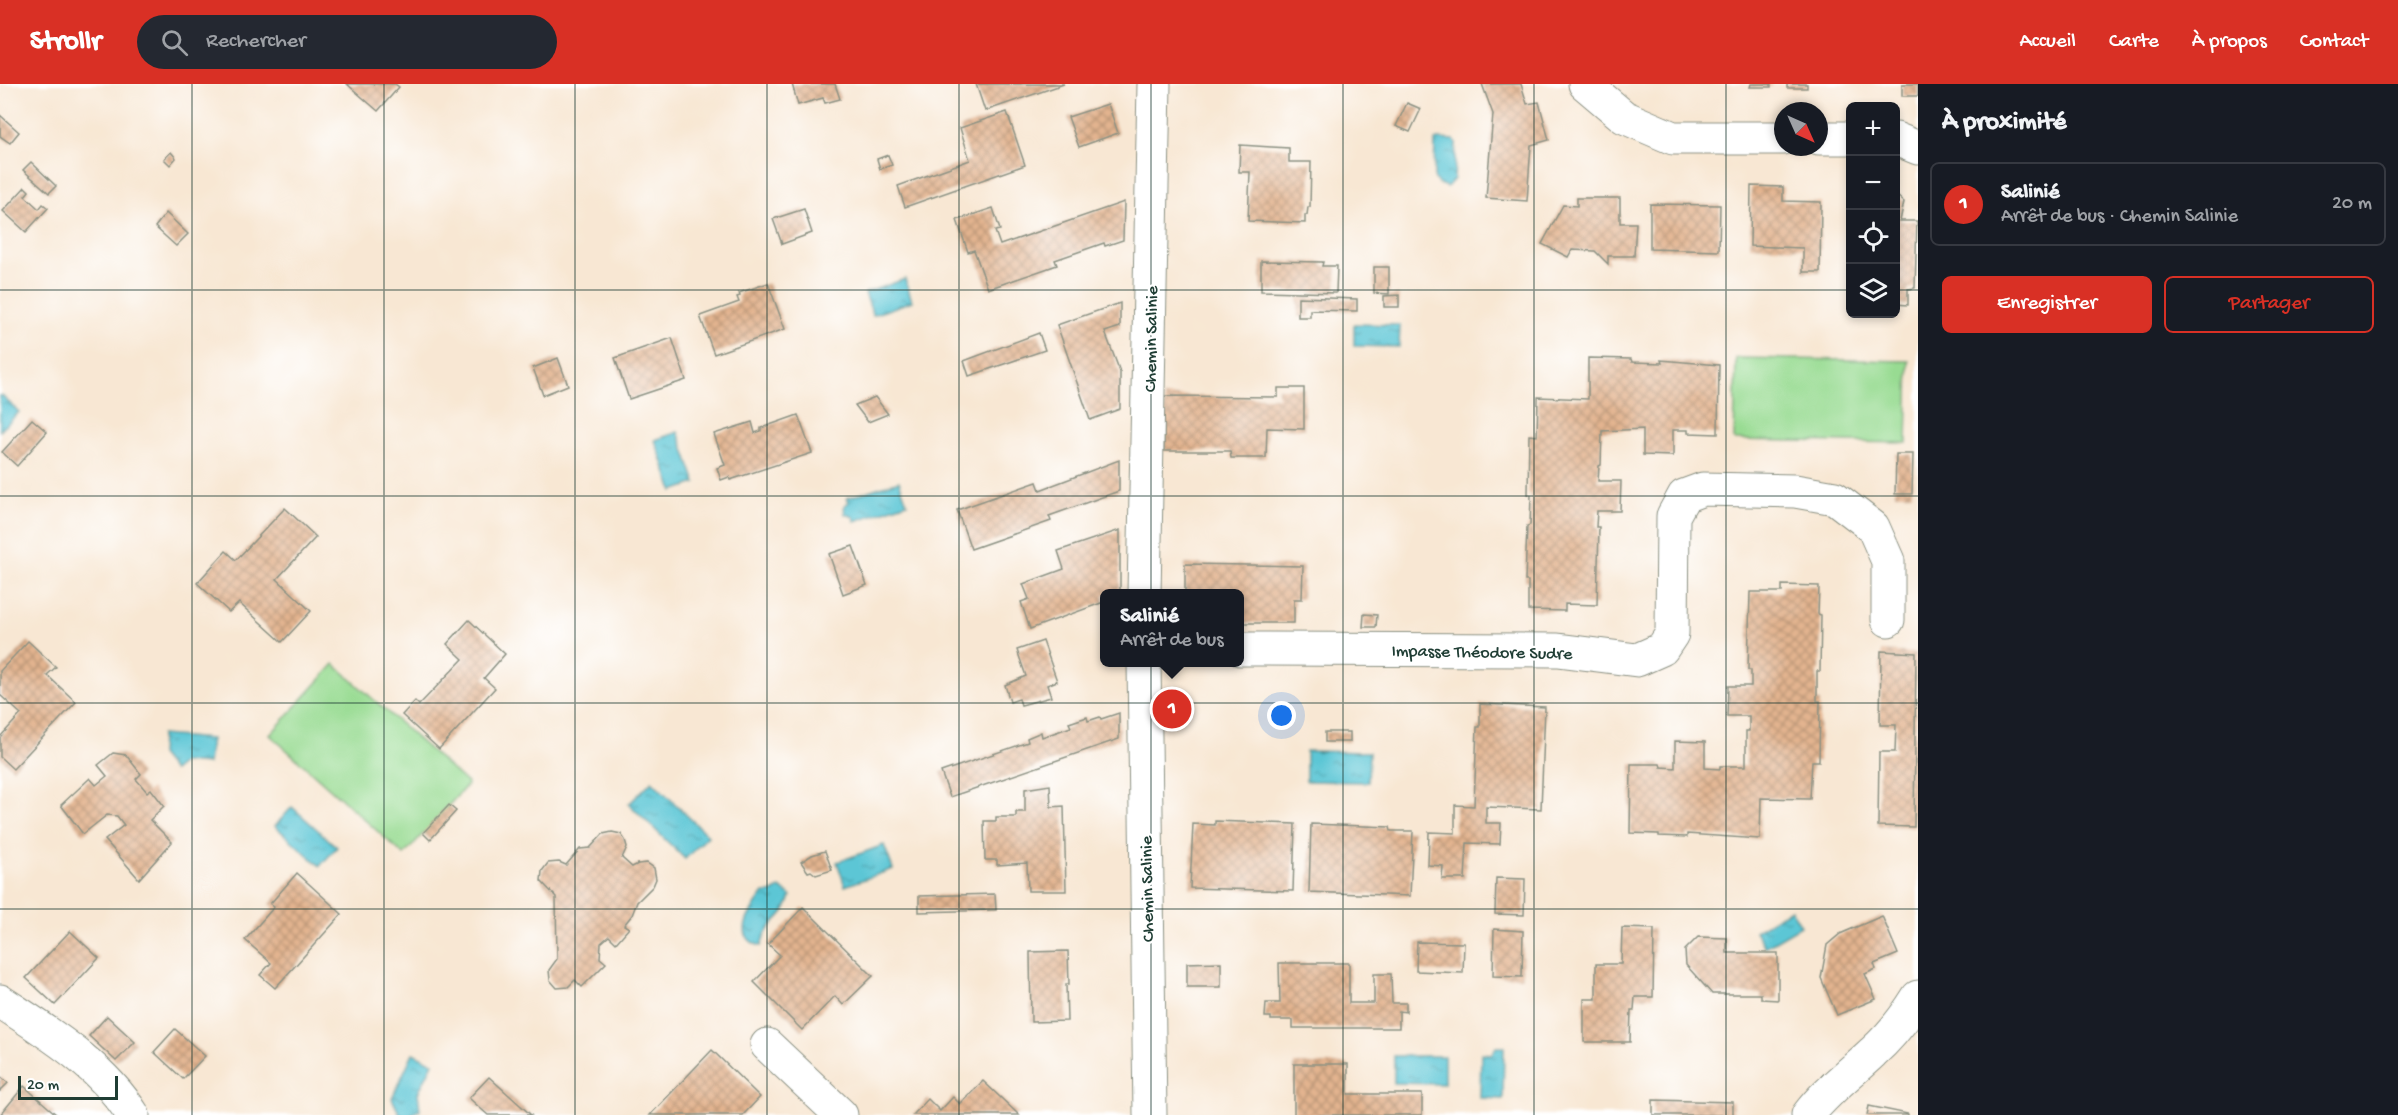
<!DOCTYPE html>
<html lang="fr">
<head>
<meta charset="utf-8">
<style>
  :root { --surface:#171b24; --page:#242831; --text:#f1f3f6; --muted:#9ea1a6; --line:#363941; --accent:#d93025 }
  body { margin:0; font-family:"Gochi Hand",sans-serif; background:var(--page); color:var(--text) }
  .controls { position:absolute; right:18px; top:18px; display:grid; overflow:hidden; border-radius:9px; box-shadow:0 3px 9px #0003 }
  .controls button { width:54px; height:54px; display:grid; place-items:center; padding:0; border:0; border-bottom:2px solid var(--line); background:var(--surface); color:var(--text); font:30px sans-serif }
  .compass { position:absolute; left:1774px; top:18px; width:54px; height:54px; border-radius:50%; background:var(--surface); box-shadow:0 3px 9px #0003; rotate:135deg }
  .scale { position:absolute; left:18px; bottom:15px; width:100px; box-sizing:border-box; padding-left:6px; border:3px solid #1f3d34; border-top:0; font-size:16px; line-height:21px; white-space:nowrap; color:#1f3d34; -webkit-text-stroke:4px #fff; paint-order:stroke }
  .you { position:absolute; left:1282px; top:632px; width:21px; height:21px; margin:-15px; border:4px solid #fff; border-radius:50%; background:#1a73e8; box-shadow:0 0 0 9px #1a73e833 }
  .badge { display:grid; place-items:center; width:39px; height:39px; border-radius:50%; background:var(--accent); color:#fff; font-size:20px; font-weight:700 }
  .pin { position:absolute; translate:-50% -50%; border:3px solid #fff; box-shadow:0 2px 6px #0006 }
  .popup { position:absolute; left:1100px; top:505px; width:144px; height:78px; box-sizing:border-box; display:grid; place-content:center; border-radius:9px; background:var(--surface); filter:drop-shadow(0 2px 4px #0005); font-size:20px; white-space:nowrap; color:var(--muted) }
  .popup b { font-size:22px; color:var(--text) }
  .popup::after { content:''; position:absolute; left:50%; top:100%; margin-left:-12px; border:12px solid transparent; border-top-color:var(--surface) }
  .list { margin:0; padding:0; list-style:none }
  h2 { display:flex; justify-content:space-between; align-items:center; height:78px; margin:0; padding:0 24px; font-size:26px }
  h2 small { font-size:20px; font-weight:400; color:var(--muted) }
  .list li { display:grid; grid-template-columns:39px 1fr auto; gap:18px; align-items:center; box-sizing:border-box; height:84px; margin:0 12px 12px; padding:0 12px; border:2px solid var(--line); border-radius:9px }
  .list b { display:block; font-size:22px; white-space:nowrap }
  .list p { margin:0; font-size:20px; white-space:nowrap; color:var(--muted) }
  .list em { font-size:20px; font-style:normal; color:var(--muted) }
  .actions { display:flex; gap:12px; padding:18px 24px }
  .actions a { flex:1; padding:14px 0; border:2px solid var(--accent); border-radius:9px; text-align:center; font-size:21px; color:var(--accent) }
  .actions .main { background:var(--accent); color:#fff }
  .icon { flex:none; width:33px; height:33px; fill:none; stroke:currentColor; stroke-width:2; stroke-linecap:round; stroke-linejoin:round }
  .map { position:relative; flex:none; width:1918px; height:1031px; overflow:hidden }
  header { display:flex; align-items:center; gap:36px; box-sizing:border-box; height:84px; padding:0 30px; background:var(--accent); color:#fff }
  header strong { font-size:28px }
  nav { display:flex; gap:33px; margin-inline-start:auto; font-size:21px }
  .search { width:420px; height:54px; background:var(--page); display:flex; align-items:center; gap:15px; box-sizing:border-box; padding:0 21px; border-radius:33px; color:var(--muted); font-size:22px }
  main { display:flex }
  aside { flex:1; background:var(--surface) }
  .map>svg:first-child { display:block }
  .pitch { fill:#98db92; stroke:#5c8c63; stroke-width:1.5 }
  .water { fill:url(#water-ripples); stroke:#3d8284; stroke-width:1.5 }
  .building { fill:url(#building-cross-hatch) }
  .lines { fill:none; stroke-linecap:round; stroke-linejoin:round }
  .minor-casing { stroke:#8c9284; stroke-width:35 }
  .minor { stroke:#fff; stroke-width:33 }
  .grid { fill:none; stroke:#1f3d34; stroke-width:1.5; stroke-opacity:0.55 }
  .labels { text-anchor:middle; stroke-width:4.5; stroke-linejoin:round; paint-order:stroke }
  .street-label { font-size:18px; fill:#1f3d34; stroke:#fff }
</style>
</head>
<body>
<header>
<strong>Strollr</strong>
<div class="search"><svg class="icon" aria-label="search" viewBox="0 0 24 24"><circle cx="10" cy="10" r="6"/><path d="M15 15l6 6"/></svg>Rechercher</div>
<nav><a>Accueil</a><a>Carte</a><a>À propos</a><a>Contact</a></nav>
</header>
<main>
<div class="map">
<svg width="1918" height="1031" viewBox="0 0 1918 1031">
  <defs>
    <pattern id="water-ripples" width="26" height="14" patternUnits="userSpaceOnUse" patternTransform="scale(1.5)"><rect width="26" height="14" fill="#5bc6d5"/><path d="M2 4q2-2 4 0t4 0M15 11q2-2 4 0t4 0" fill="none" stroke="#4ba2ae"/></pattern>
    <pattern id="building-cross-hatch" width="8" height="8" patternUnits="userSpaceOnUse" patternTransform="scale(1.5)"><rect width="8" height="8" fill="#e3b48f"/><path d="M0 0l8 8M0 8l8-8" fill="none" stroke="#b79476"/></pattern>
  </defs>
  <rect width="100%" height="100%" fill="#fff"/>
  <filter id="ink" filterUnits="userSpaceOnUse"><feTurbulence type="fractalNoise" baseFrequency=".0167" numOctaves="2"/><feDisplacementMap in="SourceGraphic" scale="12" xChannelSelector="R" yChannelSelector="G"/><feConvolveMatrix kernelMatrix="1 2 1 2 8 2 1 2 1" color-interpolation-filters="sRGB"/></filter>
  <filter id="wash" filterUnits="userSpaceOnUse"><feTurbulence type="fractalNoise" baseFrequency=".008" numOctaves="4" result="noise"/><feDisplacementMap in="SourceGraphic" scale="24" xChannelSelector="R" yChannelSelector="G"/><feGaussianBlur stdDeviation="1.35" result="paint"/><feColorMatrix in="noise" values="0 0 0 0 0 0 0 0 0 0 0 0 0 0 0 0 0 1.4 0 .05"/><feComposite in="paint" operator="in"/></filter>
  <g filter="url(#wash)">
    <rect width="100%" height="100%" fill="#f8e7d3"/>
    <g class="pitch">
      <polygon points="1736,274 1909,277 1907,359 1734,356"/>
      <polygon points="334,580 468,700 404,771 270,651"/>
    </g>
    <g class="water">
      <polygon points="1437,55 1454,56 1456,58 1454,95 1447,103 1438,100 1434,93 1435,57"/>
      <polygon points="905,195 912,217 873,231 865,209"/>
      <polygon points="1354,240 1400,241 1399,263 1354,262"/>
      <polygon points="1,311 19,328 0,347 0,312"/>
      <polygon points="678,348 696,399 673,407 655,356"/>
      <polygon points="899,397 907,419 855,437 854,433 845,430 844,422 849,418 847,414"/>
      <polygon points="161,651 211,655 208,680 184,678 173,687 160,671"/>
      <polygon points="1306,667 1369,668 1368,698 1306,697"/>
      <polygon points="652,697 708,752 685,775 629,720"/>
      <polygon points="292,723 337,763 320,782 275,742"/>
      <polygon points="884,761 893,785 845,802 837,778"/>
      <path d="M780,804L791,812C786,835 766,838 761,862C730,853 752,825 764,809H771Z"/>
      <polygon points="1791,825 1801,842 1765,863 1755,847"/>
      <polygon points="1496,963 1504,963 1503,1015 1480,1014 1481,969 1492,970"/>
      <polygon points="413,969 433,979 418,1009 420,1026 409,1031 400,1031 392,1014"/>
      <polygon points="1394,972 1444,972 1444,1000 1394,999"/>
    </g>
    <g id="blocks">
      <g class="building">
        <polygon points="347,0 395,0 399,3 378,27"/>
        <polygon points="792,0 835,0 840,15 825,19 823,14 798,21"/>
        <polygon points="976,0 1064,0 985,27"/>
        <polygon points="1482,0 1521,0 1527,20 1539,18 1549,56 1531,61 1527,117 1486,114 1493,30"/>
        <polygon points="1751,0 1771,0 1771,3 1750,3"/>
        <rect x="1787" y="0" width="20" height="4"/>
        <rect x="1902" y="0" width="16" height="12"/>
        <polygon points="1407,19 1421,25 1410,48 1396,42"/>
        <polygon points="1108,20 1118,49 1079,63 1068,33"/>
        <polygon points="1007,28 1025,81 905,123 898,102 970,76 960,44"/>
        <polygon points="0,31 19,48 10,59 0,52"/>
        <polygon points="1240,61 1289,64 1289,78 1311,78 1310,123 1308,123 1307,131 1305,131 1305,139 1248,137 1250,88 1239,88"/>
        <polygon points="171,68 176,74 170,81 164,75"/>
        <polygon points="888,71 892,81 880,85 877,75"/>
        <polygon points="31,78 56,102 49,109 23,86"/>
        <polygon points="1751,102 1783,103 1783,117 1821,118 1820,188 1803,188 1803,164 1750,162"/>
        <polygon points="25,103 29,107 25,112 39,125 43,120 48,124 26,148 3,127"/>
        <polygon points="1896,111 1904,118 1900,137 1917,137 1915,204 1908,205 1908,221 1896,220"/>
        <polygon points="1577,114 1620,114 1620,139 1636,139 1634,172 1608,172 1608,180 1595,167 1572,166 1568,173 1542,160 1563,121 1577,122"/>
        <polygon points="1124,118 1123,156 1105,162 1104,159 1055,176 1057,181 988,205 974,166 968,168 957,136 993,124 1000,146 995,147 1000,161"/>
        <polygon points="1650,120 1720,121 1719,167 1650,165"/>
        <polygon points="804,125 812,149 782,160 773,135"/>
        <polygon points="166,129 188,150 176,162 155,143"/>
        <polygon points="1261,177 1323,178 1322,182 1337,182 1336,209 1261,207"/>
        <polygon points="1374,183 1389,183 1389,210 1374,209"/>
        <polygon points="768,199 785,245 714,270 700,232 739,218 737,213 740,212 739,209"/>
        <polygon points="1399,211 1399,223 1384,223 1384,212"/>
        <polygon points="1298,213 1357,215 1357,227 1310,226 1310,233 1298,233"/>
        <polygon points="1120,219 1120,243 1105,248 1120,288 1120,325 1090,336 1057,241"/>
        <polygon points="1039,249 1045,266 969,292 964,277"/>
        <polygon points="672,254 686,296 629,315 615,274"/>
        <polygon points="558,274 568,301 543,311 533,284"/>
        <polygon points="1588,274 1631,275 1632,278 1662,279 1661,276 1719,281 1718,350 1688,349 1688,346 1673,346 1673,372 1643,371 1643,345 1602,347 1601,381 1599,382 1598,397 1621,397 1620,427 1597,427 1596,443 1599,443 1597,521 1565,520 1565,527 1528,526 1528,497 1525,497 1527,442 1530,441 1531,411 1528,410 1529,351 1537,352 1538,313 1588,315"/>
        <polygon points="1278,304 1304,304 1304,345 1267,344 1266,374 1231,374 1230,367 1164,367 1164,312 1278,313"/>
        <polygon points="875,313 888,330 868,338 855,321"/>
        <polygon points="798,331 812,369 730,396 729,393 721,396 717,384 725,381 714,350 752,338 755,349 761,347 761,344"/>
        <polygon points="32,335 47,348 17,382 2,368"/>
        <polygon points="1896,370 1913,370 1912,410 1895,410"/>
        <polygon points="1119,376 1119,407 1049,432 1051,437 971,465 957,426 1037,398 1040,406"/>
        <polygon points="285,424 316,453 277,495 311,527 282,558 239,519 229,528 197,499 226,467 236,476"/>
        <polygon points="1120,446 1120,510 1104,510 1104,518 1030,545 1021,518 1029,515 1023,500 1064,485 1058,467"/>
        <polygon points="853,462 867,501 843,510 829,470"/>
        <polygon points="1185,480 1303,482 1302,515 1294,515 1294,539 1240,539 1240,510 1185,510"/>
        <polygon points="1782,501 1819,502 1818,530 1821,531 1820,587 1817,587 1817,617 1820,617 1819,677 1812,677 1810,715 1761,714 1760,755 1687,750 1687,753 1659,752 1659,750 1630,749 1631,680 1660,680 1661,683 1675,684 1675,657 1705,658 1705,684 1720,685 1720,682 1746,682 1746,647 1749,647 1749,632 1727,632 1728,602 1751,602 1751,586 1748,586 1750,508 1782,508"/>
        <polygon points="1364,530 1377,531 1376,543 1363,543"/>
        <polygon points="469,536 505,570 484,594 495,604 439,665 402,631 415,617 419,621 463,575 447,560"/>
        <polygon points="28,557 56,583 47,591 76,618 13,685 0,673 0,653 21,630 0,611 0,587"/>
        <polygon points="1043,557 1057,597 1047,601 1051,613 1021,621 1019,615 1010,618 1005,601 1026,592 1017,566"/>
        <polygon points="1881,567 1916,569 1914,743 1878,742 1879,668 1895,668 1896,641 1880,641"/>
        <polygon points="1480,620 1545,623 1541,725 1486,723 1486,739 1501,739 1500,760 1467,759 1465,795 1442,795 1443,782 1428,781 1429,748 1455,749 1455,721 1474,722 1477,643 1480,643"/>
        <polygon points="1119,629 1119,655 950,713 941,688 1028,658 1027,654 1041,648 1042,653 1071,643 1069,639 1087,633 1088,637 1100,633 1101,635"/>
        <rect x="1325" y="648" width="25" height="10"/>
        <polygon points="113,669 126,671 141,690 136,695 147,708 151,705 164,722 150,736 172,758 139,795 105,756 124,741 117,732 107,731 83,750 61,721 90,694 96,701 107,692 98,681"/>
        <polygon points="1050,701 1051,723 1064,722 1066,807 1028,807 1027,779 997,781 997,776 985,776 984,737 996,737 996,733 1016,733 1016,728 1025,728 1025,705"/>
        <polygon points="449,721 456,727 430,756 423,749"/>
        <polygon points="1215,737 1295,740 1293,807 1190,804 1193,740 1215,741"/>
        <polygon points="1311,740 1390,743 1391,747 1413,747 1410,812 1309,808"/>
        <polygon points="612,748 621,750 625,756 627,763 622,774 632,783 638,780 647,779 654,784 656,795 653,802 637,818 632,831 624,841 629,844 616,859 609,852 601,859 600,874 606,879 582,903 575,896 568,903 557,904 550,896 549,886 557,875 556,813 541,797 542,787 548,779 559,778 566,781 580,765 590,764 603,750"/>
        <polygon points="825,767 832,786 816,791 811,787 808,788 801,778 812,771"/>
        <polygon points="297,789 342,830 275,904 260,891 271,879 245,856 274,823 270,820"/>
        <polygon points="1496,794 1525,795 1524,831 1495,830"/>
        <polygon points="995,810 996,826 919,828 919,812"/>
        <polygon points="803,823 873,892 843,921 835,912 802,946 754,898 780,871 768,860"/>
        <polygon points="1882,832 1898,870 1874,880 1876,885 1865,890 1876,915 1837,931 1821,894 1827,861 1840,850"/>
        <polygon points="1622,844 1654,845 1653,913 1635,913 1634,926 1631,926 1630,958 1584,958 1584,915 1596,915 1596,880 1621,880"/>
        <polygon points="1494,845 1523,847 1522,893 1493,892"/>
        <polygon points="70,847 99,874 55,921 26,894"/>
        <polygon points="1698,853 1727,854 1727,869 1778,869 1778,916 1761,915 1761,910 1712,910 1686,881 1685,866"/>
        <polygon points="1417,858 1464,859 1463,889 1416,887"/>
        <polygon points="1068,867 1069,900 1066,900 1067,937 1031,938 1030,868"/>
        <polygon points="1221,878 1221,903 1187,903 1187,879"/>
        <polygon points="1279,879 1349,879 1349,919 1374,919 1374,890 1391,890 1392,919 1406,919 1406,928 1399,927 1399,944 1293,944 1293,936 1271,936 1271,933 1265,933 1266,919 1280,919"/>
        <polygon points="107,932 135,958 116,977 89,952"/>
        <polygon points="175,945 205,972 183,995 154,968"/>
        <polygon points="712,966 760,1013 743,1031 650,1031"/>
        <polygon points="1294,980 1348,980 1348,1010 1422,1010 1422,1031 1294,1031"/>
        <polygon points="0,992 8,999 0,1007"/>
        <polygon points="489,993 499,1002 531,1031 488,1031 480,1024 469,1014"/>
        <polygon points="983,997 1019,1031 913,1031 928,1015 940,1027 953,1013 960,1020"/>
        <polygon points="24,1002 49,1024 57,1031 0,1031"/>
        <polygon points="1653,1016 1733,1018 1733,1031 1653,1031"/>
        <polygon points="1869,1022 1908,1030 1908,1031 1867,1031"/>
      </g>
    </g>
  </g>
  <g filter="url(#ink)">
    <use href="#blocks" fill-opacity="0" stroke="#8c9284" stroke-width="1.5"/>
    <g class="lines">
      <g class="minor-casing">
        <g id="minor">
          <polyline points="1585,0 1624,33 1673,54 1783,54"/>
          <polyline points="1819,54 1850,54"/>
          <polyline points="1896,55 1918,64"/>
          <polyline points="1144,510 1154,0"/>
          <polyline points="1240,565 1558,566 1637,576 1662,565 1672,550 1673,432 1684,412 1703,405 1795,407 1835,414 1873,443 1888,477 1888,536"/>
          <polyline points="1144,578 1150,1031"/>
          <path d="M0,917C48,949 102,981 133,1031"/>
          <polyline points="767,961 841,1031"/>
          <path d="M1808,1031C1826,1007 1851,989 1873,968C1891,952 1905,934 1918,913"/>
        </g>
      </g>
      <use href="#minor" class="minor"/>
    </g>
  </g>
  <path class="grid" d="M192,0V1031M384,0V1031M575,0V1031M767,0V1031M959,0V1031M1151,0V1031M1343,0V1031M1534,0V1031M1726,0V1031M0,206H1850M1896,206H1918M0,412H1918M0,619H1918M0,825H1918"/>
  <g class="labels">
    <g class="street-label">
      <text transform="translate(1150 255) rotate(-89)" y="6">Chemin Salinie</text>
      <text transform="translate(1482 567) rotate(1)" y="6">Impasse Théodore Sudre</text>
      <text transform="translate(1146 805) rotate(-91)" y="6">Chemin Salinie</text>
    </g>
  </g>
</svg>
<div class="controls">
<button>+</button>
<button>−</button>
<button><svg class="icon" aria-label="locate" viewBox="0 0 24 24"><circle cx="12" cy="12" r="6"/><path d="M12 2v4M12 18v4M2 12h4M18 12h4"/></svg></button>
<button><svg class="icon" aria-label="layers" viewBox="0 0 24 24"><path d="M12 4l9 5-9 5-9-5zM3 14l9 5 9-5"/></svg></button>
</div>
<svg class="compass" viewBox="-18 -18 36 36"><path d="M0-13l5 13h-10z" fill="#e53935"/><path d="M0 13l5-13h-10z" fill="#9ea1a6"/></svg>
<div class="scale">20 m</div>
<div class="you"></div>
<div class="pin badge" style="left:1172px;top:625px">1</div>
<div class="popup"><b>Salinié</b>Arrêt de bus</div>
</div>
<aside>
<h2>À proximité<small></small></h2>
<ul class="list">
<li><span class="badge">1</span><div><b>Salinié</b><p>Arrêt de bus · Chemin Salinie</p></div><em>20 m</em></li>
</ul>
<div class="actions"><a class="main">Enregistrer</a><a>Partager</a></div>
</aside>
</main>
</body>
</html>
